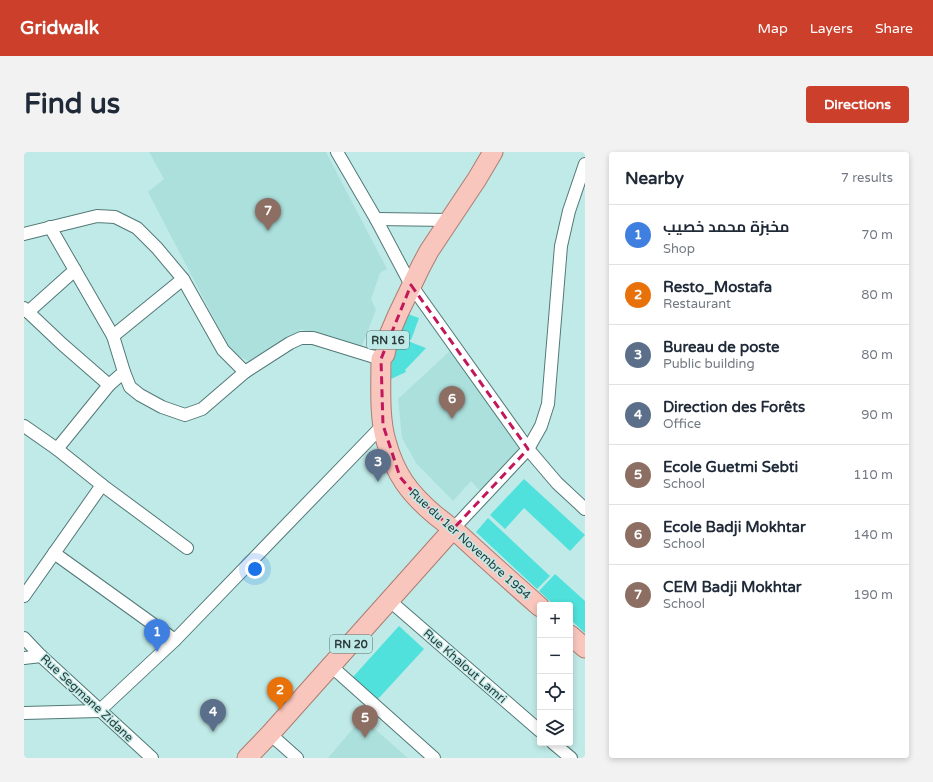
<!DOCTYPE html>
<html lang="en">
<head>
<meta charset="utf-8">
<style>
  :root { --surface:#fff; --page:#f2f2f3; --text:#1f2937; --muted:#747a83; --line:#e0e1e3; --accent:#cb3f2b }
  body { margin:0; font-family:"Varela Round",Cairo,sans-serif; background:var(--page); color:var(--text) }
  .controls { position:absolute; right:12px; bottom:12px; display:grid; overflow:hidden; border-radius:4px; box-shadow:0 2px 6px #0003 }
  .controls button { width:36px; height:36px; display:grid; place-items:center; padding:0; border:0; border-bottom:1px solid var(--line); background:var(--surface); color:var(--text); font:20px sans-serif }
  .you { position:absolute; left:231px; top:417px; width:14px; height:14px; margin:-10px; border:3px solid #fff; border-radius:50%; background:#1a73e8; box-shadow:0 0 0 6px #1a73e833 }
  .badge { display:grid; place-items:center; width:26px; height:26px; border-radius:50%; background:var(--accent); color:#fff; font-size:13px; font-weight:700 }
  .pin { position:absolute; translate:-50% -33px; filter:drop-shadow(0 1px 2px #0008) }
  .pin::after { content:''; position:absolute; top:21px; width:14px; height:12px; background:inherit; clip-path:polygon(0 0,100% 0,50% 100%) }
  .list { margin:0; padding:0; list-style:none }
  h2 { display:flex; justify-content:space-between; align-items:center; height:52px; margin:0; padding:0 16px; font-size:17px }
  h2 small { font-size:13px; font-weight:400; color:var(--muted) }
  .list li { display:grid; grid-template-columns:26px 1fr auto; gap:12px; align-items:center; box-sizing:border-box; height:60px; padding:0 16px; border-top:1px solid var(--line) }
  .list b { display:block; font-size:15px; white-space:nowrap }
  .list p { margin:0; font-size:13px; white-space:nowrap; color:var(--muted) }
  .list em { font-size:13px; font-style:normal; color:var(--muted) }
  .icon { flex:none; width:22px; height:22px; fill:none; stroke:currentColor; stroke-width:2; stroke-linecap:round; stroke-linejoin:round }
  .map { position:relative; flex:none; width:561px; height:606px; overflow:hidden; border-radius:4px }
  header { display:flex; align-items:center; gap:24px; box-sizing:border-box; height:56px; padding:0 20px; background:var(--accent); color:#fff }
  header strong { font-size:19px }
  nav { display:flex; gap:22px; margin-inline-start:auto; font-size:14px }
  .intro { display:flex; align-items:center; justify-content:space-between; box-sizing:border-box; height:96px; padding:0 24px }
  h1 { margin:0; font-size:28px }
  .button { padding:10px 18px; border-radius:4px; background:var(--accent); color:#fff; font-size:14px; font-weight:700 }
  main { display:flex; gap:24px; padding:0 24px }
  aside { flex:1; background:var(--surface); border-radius:4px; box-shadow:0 2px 6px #0003 }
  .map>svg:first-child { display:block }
  .built { fill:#ace0dd }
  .building { fill:#50e1dc }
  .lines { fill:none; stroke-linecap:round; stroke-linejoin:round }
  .street-casing { stroke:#527977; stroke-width:14 }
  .primary-casing { stroke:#ad7d72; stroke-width:21 }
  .street { stroke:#fff; stroke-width:12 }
  .primary { stroke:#f8c6bc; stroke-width:19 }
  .marked { fill:none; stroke:#c2185b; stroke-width:3; stroke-dasharray:8 5; stroke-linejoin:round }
  .labels { text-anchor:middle; stroke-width:3; stroke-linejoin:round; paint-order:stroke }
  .shield { fill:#c0eae7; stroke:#57706e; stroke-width:1 }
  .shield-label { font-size:11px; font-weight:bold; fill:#2a3b3a }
  .street-label { font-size:12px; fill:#2a3b3a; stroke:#c0eae7 }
</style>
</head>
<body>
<header>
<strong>Gridwalk</strong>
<nav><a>Map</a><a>Layers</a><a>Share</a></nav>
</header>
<div class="intro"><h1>Find us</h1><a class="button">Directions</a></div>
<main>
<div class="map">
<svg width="561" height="606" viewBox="0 0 561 606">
  <rect width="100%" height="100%" fill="#c0eae7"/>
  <g class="built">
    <polygon points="125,0 302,0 363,117 356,121 347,147 352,158 336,199 277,177 233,213 208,201 124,40 140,27"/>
    <polygon points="429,196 500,295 457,340 447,329 429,349 392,311 378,286 374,247"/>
    <polygon points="338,566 384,606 304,606"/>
  </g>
  <g class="building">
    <polygon points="381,161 395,166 387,188 373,183"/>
    <polygon points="368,183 402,196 381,218 382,220 367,227"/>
    <polygon points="500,327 561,383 546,399 500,356 481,377 466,363"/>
    <polygon points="464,366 526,424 513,437 452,380"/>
    <polygon points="531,422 561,449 561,481 546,467 546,453 530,453 515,439"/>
    <polygon points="375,474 400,497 353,548 329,525"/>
  </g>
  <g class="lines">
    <g class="street-casing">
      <g id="street">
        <polyline points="313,0 352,67 387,133 504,297 533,331 561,357"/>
        <polyline points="352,67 425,68"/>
        <polyline points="26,75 89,184 100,220"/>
        <polyline points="0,82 73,64 91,65 113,76 133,96 159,127 199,198 221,220"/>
        <polyline points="0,156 38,192 85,233"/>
        <polyline points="4,160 51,118"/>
        <polyline points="89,184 159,127"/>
        <polyline points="0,274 33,297 78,333 163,396"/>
        <polyline points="33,297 85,233 100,220 106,235 116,243 138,255 161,263 178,257 221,220 266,191 277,186 289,186 357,207"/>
        <polyline points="429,377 504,297 517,274 524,252 537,94 545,59 561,12"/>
        <polyline points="30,401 151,488"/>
        <polyline points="0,444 78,333"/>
        <polyline points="366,449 516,579"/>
        <polyline points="0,486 17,504 128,606"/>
        <polyline points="0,506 17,504"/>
        <polyline points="307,514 410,606"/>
        <polyline points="75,559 151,488 359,273"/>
        <polyline points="0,561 75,559"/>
        <polyline points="246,582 273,606"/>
        <polyline points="529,591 547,606"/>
      </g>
    </g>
    <g class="primary-casing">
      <g id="primary">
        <path d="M469,0L453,27L405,99L397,114L374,162L365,183L361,202L357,207C357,232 355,266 362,289C371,322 385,341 411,363C420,370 429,377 437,384C463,408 490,432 516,455"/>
        <polyline points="546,483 561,496"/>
        <polyline points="223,606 246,582 429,377"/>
      </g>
    </g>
    <use href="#street" class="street"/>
    <use href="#primary" class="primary"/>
  </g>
  <path class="marked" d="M387,133L504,297L429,377L398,350L376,325L359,273L357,207Z"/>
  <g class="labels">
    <g class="shield">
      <rect x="343" y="179" width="42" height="18" rx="3"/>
      <rect x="306" y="483" width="42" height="18" rx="3"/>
    </g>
    <g class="shield-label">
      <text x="364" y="192">RN 16</text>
      <text x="327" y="496">RN 20</text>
    </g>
    <g class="street-label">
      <text transform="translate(446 392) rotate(42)" y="4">Rue du 1er Novembre 1954</text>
      <text transform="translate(441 514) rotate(41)" y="4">Rue Khalout Lamri</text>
      <text transform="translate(63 546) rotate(43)" y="4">Rue Segmane Zidane</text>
    </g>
  </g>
</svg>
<div class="controls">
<button>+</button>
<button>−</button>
<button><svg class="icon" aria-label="locate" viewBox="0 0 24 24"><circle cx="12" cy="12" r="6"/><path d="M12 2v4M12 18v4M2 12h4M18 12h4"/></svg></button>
<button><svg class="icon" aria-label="layers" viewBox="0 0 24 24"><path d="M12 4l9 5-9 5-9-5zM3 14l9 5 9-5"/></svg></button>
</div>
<div class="you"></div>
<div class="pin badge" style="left:133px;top:500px;background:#3f7fe0">1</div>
<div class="pin badge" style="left:256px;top:558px;background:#e8710a">2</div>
<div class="pin badge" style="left:354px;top:330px;background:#5c6f8a">3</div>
<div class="pin badge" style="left:189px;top:580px;background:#5c6f8a">4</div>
<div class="pin badge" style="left:341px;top:586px;background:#8d6e63">5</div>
<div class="pin badge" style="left:428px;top:267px;background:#8d6e63">6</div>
<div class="pin badge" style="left:244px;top:79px;background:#8d6e63">7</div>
</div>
<aside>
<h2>Nearby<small>7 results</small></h2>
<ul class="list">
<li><span class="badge" style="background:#3f7fe0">1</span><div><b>مخبزة محمد خصيب</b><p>Shop</p></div><em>70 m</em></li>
<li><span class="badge" style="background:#e8710a">2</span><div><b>Resto_Mostafa</b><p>Restaurant</p></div><em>80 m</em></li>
<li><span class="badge" style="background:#5c6f8a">3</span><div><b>Bureau de poste</b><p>Public building</p></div><em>80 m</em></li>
<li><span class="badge" style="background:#5c6f8a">4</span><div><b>Direction des Forêts</b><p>Office</p></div><em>90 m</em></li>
<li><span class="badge" style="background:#8d6e63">5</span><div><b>Ecole Guetmi Sebti</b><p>School</p></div><em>110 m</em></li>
<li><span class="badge" style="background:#8d6e63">6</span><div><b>Ecole Badji Mokhtar</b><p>School</p></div><em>140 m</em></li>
<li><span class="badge" style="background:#8d6e63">7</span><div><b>CEM Badji Mokhtar</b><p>School</p></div><em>190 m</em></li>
</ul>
</aside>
</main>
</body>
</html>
